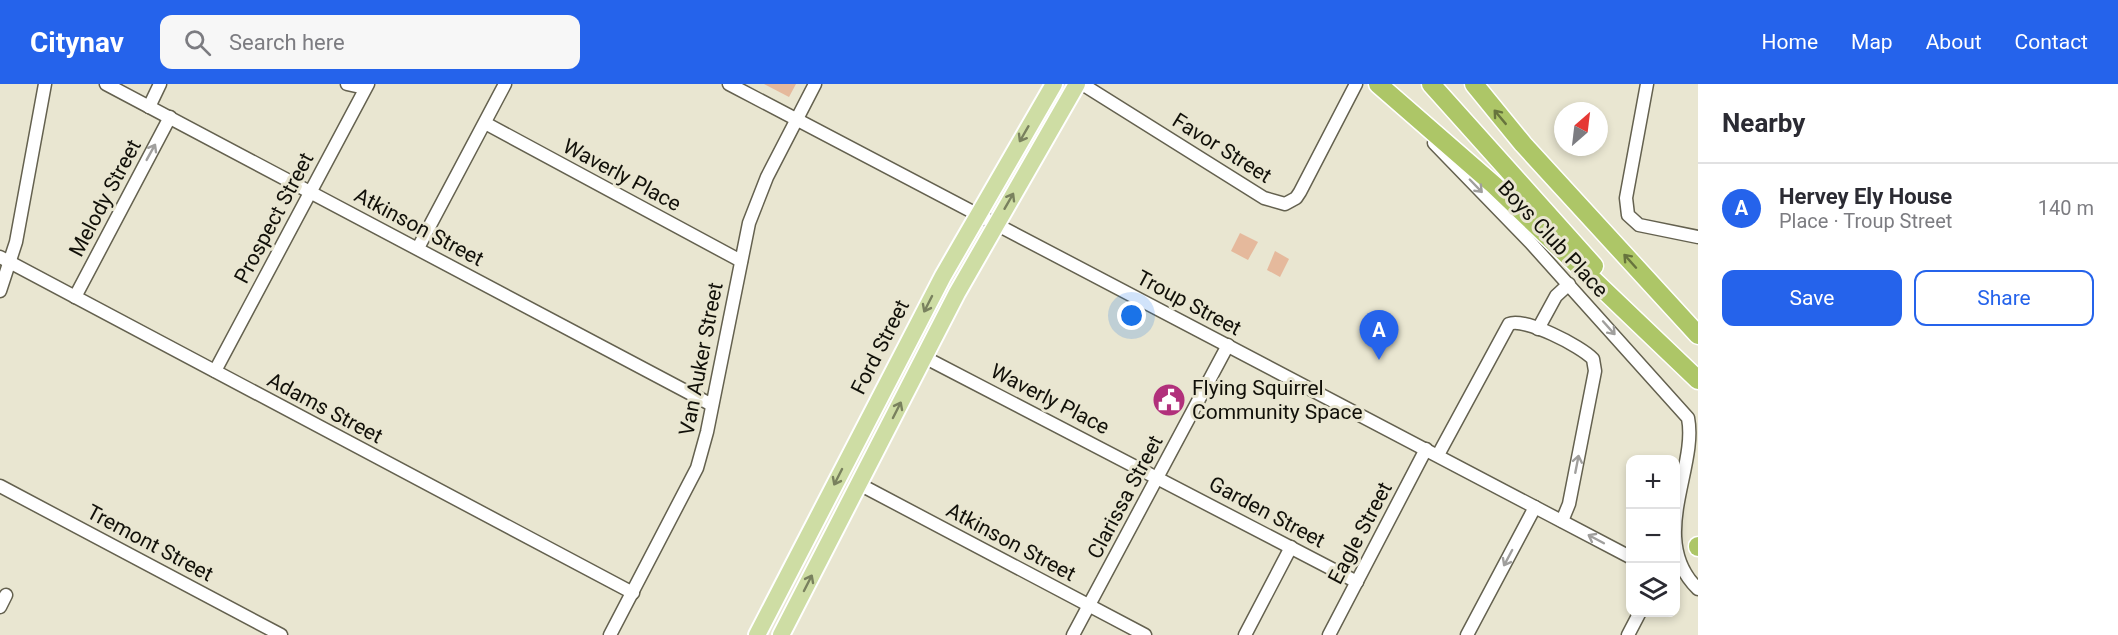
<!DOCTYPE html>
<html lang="en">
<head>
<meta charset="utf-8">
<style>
  :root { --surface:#fff; --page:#f7f7f7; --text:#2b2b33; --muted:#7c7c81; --line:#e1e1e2; --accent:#2563eb }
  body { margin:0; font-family:Roboto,sans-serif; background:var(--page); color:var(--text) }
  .controls { position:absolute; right:18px; bottom:18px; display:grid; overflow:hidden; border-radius:12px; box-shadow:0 3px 9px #0003 }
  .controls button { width:54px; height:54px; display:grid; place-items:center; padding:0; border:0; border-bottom:2px solid var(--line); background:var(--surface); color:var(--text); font:30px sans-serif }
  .compass { position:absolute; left:1554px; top:18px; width:54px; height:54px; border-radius:50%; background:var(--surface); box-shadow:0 3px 9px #0003; rotate:28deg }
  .you { position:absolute; left:1132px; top:232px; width:21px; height:21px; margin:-15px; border:4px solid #fff; border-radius:50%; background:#1a73e8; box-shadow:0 0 0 9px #1a73e833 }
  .badge { display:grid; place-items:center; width:39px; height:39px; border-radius:50%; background:var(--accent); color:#fff; font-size:20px; font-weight:700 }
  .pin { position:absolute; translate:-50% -50px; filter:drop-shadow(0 2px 3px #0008) }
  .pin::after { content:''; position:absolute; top:32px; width:21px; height:18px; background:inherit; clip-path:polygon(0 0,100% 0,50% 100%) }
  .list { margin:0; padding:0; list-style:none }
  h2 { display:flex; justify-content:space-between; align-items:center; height:78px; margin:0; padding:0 24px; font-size:26px }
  h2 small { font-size:20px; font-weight:400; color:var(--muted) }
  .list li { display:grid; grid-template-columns:39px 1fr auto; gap:18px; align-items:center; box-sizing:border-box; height:90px; padding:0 24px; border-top:2px solid var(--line) }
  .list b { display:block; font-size:22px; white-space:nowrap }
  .list p { margin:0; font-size:20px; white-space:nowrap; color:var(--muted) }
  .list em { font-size:20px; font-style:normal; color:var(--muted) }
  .actions { display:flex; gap:12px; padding:18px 24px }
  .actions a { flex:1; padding:14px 0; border:2px solid var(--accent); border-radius:12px; text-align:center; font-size:21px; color:var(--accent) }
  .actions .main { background:var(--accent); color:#fff }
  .icon { flex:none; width:33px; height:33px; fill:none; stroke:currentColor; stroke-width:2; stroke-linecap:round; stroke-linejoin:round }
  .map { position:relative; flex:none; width:1698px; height:551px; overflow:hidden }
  header { display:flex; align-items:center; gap:36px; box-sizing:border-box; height:84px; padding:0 30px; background:var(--accent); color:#fff }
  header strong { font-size:28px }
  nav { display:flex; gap:33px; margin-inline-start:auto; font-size:21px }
  .search { width:420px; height:54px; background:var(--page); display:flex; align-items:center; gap:15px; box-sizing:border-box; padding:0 21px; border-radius:12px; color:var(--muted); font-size:22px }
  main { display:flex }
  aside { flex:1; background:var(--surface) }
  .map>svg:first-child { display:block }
  .green { fill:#e5b99c }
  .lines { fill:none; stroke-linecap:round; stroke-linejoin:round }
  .minor-casing { stroke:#64614f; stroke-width:15 }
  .major-casing { stroke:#fff; stroke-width:20 }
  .highway-casing { stroke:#fff; stroke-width:21 }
  .minor { stroke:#fff; stroke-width:12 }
  .major { stroke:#cedda4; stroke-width:16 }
  .highway { stroke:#adc667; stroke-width:18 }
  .oneway { stroke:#67743d }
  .oneway2 { stroke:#79815e }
  .oneway3 { stroke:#a09f9d }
  .labels { text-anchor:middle; stroke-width:6; stroke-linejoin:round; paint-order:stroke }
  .street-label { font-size:21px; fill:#111009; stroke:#e9e6d1 }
  .poi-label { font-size:21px; fill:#111009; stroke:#e9e6d1; text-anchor:start }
</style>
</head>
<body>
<header>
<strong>Citynav</strong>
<div class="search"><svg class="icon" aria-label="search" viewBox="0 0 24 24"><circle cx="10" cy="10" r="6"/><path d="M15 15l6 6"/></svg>Search here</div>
<nav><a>Home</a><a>Map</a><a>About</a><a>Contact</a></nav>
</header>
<main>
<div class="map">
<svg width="1698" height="551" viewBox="0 0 1698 551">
  <rect width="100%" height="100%" fill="#e9e6d1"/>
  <g class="green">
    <polygon points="764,0 796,0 789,13"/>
    <polygon points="1240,149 1258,158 1248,176 1231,167"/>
    <polygon points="1275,167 1289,175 1280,193 1267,186"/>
  </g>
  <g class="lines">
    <g class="minor-casing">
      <g id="minor">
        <polyline points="106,0 712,321"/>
        <polyline points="347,0 365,4"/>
        <polyline points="729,0 1630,473"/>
        <polyline points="1082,0 1264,114 1285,120 1296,114 1300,108 1356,0"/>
        <polyline points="1647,0 1626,114 1628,131 1639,141 1698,153"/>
        <polyline points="149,23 160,0"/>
        <polyline points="485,39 741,177"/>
        <path d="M1434,59L1530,158L1688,334C1698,384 1647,456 1698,505"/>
        <polyline points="418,164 505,0"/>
        <polyline points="0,173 633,509"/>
        <polyline points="0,207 16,158 45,0"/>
        <polyline points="75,213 170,33"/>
        <polyline points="1538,245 1556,212 1569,200"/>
        <polyline points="924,273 1357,498"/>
        <polyline points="215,287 368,0"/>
        <path d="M1438,371L1509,240C1524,233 1581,262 1593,275L1595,287L1569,420L1562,437"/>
        <polyline points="859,400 1145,551"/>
        <polyline points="0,402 281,551"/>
        <polyline points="0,523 6,511"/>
        <polyline points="610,551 697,384 707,348 749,139 767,93 815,0"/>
        <polyline points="1073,551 1228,261"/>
        <polyline points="1245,551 1291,463"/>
        <polyline points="1329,551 1426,365"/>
        <polyline points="1467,551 1535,423"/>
        <polyline points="1628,551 1640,528"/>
      </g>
    </g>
    <g class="major-casing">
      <g id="major">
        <polyline points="757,551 943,192 1054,0"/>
        <polyline points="781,551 957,209 1077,0"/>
      </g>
    </g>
    <g class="highway-casing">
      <g id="highway">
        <polyline points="1378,0 1494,101 1698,296"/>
        <polyline points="1431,0 1594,182"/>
        <polyline points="1474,0 1523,60 1698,251"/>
        <polyline points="1698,462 1698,463"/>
      </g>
    </g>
    <use href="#minor" class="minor"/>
    <use href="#major" class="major"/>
    <use href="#highway" class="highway"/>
  </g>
  <defs><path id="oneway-shaft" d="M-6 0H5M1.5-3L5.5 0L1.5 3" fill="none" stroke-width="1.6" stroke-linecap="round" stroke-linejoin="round" transform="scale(1.5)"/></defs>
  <g class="oneway">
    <use href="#oneway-shaft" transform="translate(1500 33) rotate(-130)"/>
    <use href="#oneway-shaft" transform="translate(1630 177) rotate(-132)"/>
  </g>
  <g class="oneway2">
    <use href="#oneway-shaft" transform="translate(1024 50) rotate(120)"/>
    <use href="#oneway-shaft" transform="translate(1009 117) rotate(-60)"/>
    <use href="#oneway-shaft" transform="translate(928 220) rotate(117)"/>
    <use href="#oneway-shaft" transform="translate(897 326) rotate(-63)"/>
    <use href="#oneway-shaft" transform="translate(838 393) rotate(117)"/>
    <use href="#oneway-shaft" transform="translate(808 499) rotate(-63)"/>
  </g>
  <g class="oneway3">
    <use href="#oneway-shaft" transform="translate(151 68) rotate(-61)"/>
    <use href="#oneway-shaft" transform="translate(1476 102) rotate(46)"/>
    <use href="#oneway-shaft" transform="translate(1609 244) rotate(48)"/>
    <use href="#oneway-shaft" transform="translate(1577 380) rotate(-79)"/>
    <use href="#oneway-shaft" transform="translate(1596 455) rotate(-152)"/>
    <use href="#oneway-shaft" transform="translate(1508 474) rotate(118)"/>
  </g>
  <defs>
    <g id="civic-disc" transform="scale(1.725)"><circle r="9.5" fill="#b1307b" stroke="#e9e6d1"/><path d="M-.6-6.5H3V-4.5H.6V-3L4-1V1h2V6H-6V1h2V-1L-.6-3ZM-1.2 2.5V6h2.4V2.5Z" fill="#fff"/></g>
  </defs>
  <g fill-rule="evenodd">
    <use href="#civic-disc" x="1169" y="316"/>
  </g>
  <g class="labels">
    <g class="street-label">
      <text transform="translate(1222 64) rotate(32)" y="7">Favor Street</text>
      <text transform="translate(622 91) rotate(28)" y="7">Waverly Place</text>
      <text transform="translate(105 114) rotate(-62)" y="7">Melody Street</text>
      <text transform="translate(274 134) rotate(-62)" y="7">Prospect Street</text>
      <text transform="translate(419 143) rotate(28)" y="7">Atkinson Street</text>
      <text transform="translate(1553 155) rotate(47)" y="7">Boys Club Place</text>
      <text transform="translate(1189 219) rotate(28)" y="7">Troup Street</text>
      <text transform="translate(880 263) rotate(-63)" y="7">Ford Street</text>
      <text transform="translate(701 275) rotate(-79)" y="7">Van Auker Street</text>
      <text transform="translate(1050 315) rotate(27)" y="7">Waverly Place</text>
      <text transform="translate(325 324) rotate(28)" y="7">Adams Street</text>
      <text transform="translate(1125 413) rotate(-62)" y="7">Clarissa Street</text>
      <text transform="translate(1267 428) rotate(28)" y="7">Garden Street</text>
      <text transform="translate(1360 449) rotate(-62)" y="7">Eagle Street</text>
      <text transform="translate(1011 458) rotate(28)" y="7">Atkinson Street</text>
      <text transform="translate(150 459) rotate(28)" y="7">Tremont Street</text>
    </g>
    <g class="poi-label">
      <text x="1192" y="311">Flying Squirrel<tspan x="1192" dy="24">Community Space</tspan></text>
    </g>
  </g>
</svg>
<div class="controls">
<button>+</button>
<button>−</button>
<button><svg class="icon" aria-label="layers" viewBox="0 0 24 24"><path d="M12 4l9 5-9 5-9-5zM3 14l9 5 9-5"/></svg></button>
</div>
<svg class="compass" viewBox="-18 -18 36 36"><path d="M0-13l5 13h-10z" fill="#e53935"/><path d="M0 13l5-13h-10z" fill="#7c7c81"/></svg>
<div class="you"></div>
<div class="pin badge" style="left:1379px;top:276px">A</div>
</div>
<aside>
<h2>Nearby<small></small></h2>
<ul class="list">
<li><span class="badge">A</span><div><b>Hervey Ely House</b><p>Place · Troup Street</p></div><em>140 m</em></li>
</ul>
<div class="actions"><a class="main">Save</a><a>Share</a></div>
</aside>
</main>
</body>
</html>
